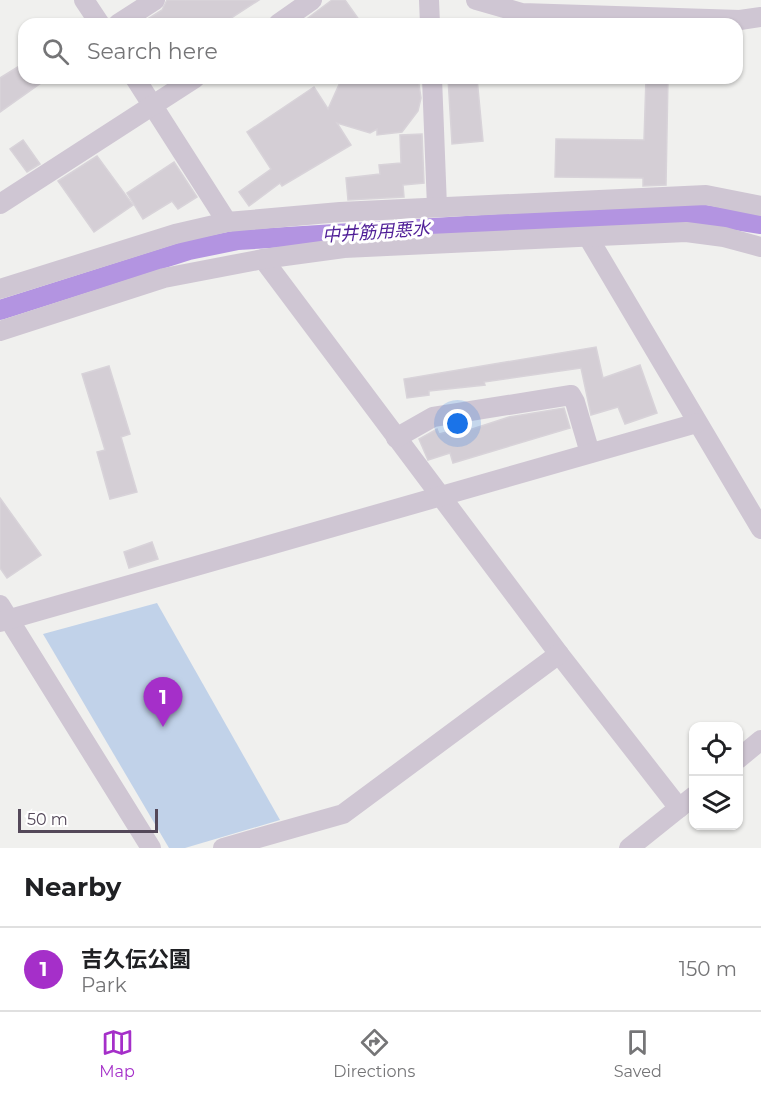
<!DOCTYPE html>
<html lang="en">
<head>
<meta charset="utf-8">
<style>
  :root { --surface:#fff; --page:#f2f2f2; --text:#202124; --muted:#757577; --line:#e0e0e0; --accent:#a52fc9 }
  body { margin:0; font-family:Montserrat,"Noto Sans JP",sans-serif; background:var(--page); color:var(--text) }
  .controls { position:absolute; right:18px; bottom:18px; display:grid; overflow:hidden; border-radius:12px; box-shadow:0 2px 4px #0004 }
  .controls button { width:54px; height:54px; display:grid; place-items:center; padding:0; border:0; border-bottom:2px solid var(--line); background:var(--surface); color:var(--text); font:30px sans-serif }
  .scale { position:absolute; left:18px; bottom:15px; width:140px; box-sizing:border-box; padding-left:6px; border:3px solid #544859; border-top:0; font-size:16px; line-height:21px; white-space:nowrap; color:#544859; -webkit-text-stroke:4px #fff; paint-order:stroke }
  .you { position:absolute; left:458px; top:424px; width:21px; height:21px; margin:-15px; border:4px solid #fff; border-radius:50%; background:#1a73e8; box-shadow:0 0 0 9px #1a73e833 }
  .badge { display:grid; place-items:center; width:39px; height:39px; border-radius:50%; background:var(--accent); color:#fff; font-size:20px; font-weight:700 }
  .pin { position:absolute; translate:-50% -50px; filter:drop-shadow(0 2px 3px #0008) }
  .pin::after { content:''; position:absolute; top:32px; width:21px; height:18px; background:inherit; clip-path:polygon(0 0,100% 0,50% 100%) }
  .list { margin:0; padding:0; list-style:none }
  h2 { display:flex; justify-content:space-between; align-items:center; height:78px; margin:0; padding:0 24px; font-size:26px }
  h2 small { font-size:20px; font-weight:400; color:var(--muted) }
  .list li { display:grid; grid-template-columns:39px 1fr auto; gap:18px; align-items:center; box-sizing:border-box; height:84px; padding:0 24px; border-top:2px solid var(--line) }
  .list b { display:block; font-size:22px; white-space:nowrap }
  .list p { margin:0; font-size:20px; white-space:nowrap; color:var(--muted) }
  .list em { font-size:20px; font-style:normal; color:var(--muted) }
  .icon { flex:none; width:33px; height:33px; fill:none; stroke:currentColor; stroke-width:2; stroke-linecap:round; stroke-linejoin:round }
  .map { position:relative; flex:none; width:761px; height:848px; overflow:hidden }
  .search { position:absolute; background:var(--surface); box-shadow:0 2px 4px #0004; left:18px; right:18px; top:18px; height:66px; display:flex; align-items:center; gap:15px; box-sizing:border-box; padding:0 21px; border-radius:18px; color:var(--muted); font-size:22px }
  .sheet { height:162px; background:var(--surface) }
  nav { display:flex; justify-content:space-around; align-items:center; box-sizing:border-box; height:84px; border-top:2px solid var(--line); background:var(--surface); font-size:16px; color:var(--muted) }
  nav a { display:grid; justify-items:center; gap:3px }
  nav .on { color:var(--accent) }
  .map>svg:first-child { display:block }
  .green { fill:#c1d2e9 }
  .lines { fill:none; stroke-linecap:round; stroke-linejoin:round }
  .canal { stroke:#b394e1; stroke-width:20 }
  .building { fill:#d4ced5; stroke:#d8d3d9; stroke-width:1.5 }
  .minor { stroke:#cfc6d3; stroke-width:20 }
  .labels { text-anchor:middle; stroke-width:6; stroke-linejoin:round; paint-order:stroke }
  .water-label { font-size:18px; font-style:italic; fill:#4f1e97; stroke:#fff }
</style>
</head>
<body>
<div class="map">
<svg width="761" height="848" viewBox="0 0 761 848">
  <rect width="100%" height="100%" fill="#f0f0ee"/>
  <polygon class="green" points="157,603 280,820 185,848 169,848 43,634"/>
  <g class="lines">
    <polyline class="canal" points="0,310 189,250 238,240 663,214 698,214 761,224"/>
  </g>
  <g class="building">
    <polygon points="167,0 259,0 222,24 148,24 146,20 162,10"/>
    <polygon points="332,0 345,0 362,24 300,24"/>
    <polygon points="24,63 24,78 48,78 0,112 0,78"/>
    <polygon points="342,78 418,78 421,98 418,111 402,132 377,135 377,129 370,133 337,123 351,145 282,186 280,183 249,206 239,192 271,169 247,132 314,87 328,109"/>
    <polygon points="448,78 477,78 483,141 452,144"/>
    <polygon points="646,78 668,78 666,185 643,186 643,178 555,177 556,139 644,140"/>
    <polygon points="422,134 424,183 403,185 404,197 348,200 346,178 380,174 379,165 401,163 400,135"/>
    <polygon points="23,140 40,164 27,172 10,149"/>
    <polygon points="97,156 133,205 94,232 58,181"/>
    <polygon points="174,162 197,197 178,209 172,201 143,219 127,193"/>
    <polygon points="596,347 603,378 640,365 657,413 625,424 618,407 591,415 581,368 484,382 485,385 429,391 429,395 407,398 404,379"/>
    <polygon points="109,366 130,434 121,437 137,492 110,499 97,452 105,450 82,374"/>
    <polygon points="564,408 570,428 453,463 450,453 428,460 419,439 437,429 439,434 462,428 463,432 509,417"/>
    <polygon points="0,498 41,555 7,578 0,568"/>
    <polygon points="152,542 158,559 129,568 124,552"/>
  </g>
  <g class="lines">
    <g class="minor">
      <polyline points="84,0 100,24"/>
      <polyline points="429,0 430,24"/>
      <polyline points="476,0 522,13 740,20 761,17"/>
      <polyline points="118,24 155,0"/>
      <polyline points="278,24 312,0"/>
      <polyline points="135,78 227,222"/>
      <polyline points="432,78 437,207"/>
      <polyline points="0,204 195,78"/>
      <polyline points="588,237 761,529"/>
      <polyline points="263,259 559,654 679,808"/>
      <polyline points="0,289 175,234 227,222 340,212 706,195 761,206"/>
      <polyline points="0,331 164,278 263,259 344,248 686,232 724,237 761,247"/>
      <polyline points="396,438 433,417 571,395 575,402 590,453"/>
      <polyline points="0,605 151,848"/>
      <polyline points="0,622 697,423"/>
      <polyline points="738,759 761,740"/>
      <polyline points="223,848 343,814 559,654"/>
      <polyline points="629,848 694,796"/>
    </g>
  </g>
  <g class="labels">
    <g class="water-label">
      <text transform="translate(376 232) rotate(-4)" y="6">中井筋用悪水</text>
    </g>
  </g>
</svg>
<div class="controls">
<button><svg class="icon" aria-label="locate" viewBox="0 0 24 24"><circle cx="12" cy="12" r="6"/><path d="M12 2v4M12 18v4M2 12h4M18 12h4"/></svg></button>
<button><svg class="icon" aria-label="layers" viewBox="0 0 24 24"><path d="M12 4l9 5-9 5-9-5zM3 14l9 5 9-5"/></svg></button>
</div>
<div class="scale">50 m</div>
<div class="you"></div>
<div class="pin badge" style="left:163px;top:727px">1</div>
<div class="search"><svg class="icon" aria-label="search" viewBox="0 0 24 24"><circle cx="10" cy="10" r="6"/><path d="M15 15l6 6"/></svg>Search here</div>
</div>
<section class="sheet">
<h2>Nearby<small></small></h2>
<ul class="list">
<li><span class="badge">1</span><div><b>吉久伝公園</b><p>Park</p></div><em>150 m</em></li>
</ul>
</section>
<nav>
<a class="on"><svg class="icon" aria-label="map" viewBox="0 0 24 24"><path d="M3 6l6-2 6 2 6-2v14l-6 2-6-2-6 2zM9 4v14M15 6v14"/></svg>Map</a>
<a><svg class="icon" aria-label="directions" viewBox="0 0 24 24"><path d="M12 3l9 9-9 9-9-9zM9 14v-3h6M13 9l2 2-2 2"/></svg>Directions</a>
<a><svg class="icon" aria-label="saved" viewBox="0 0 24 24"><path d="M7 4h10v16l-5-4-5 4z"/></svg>Saved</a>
</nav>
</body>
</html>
